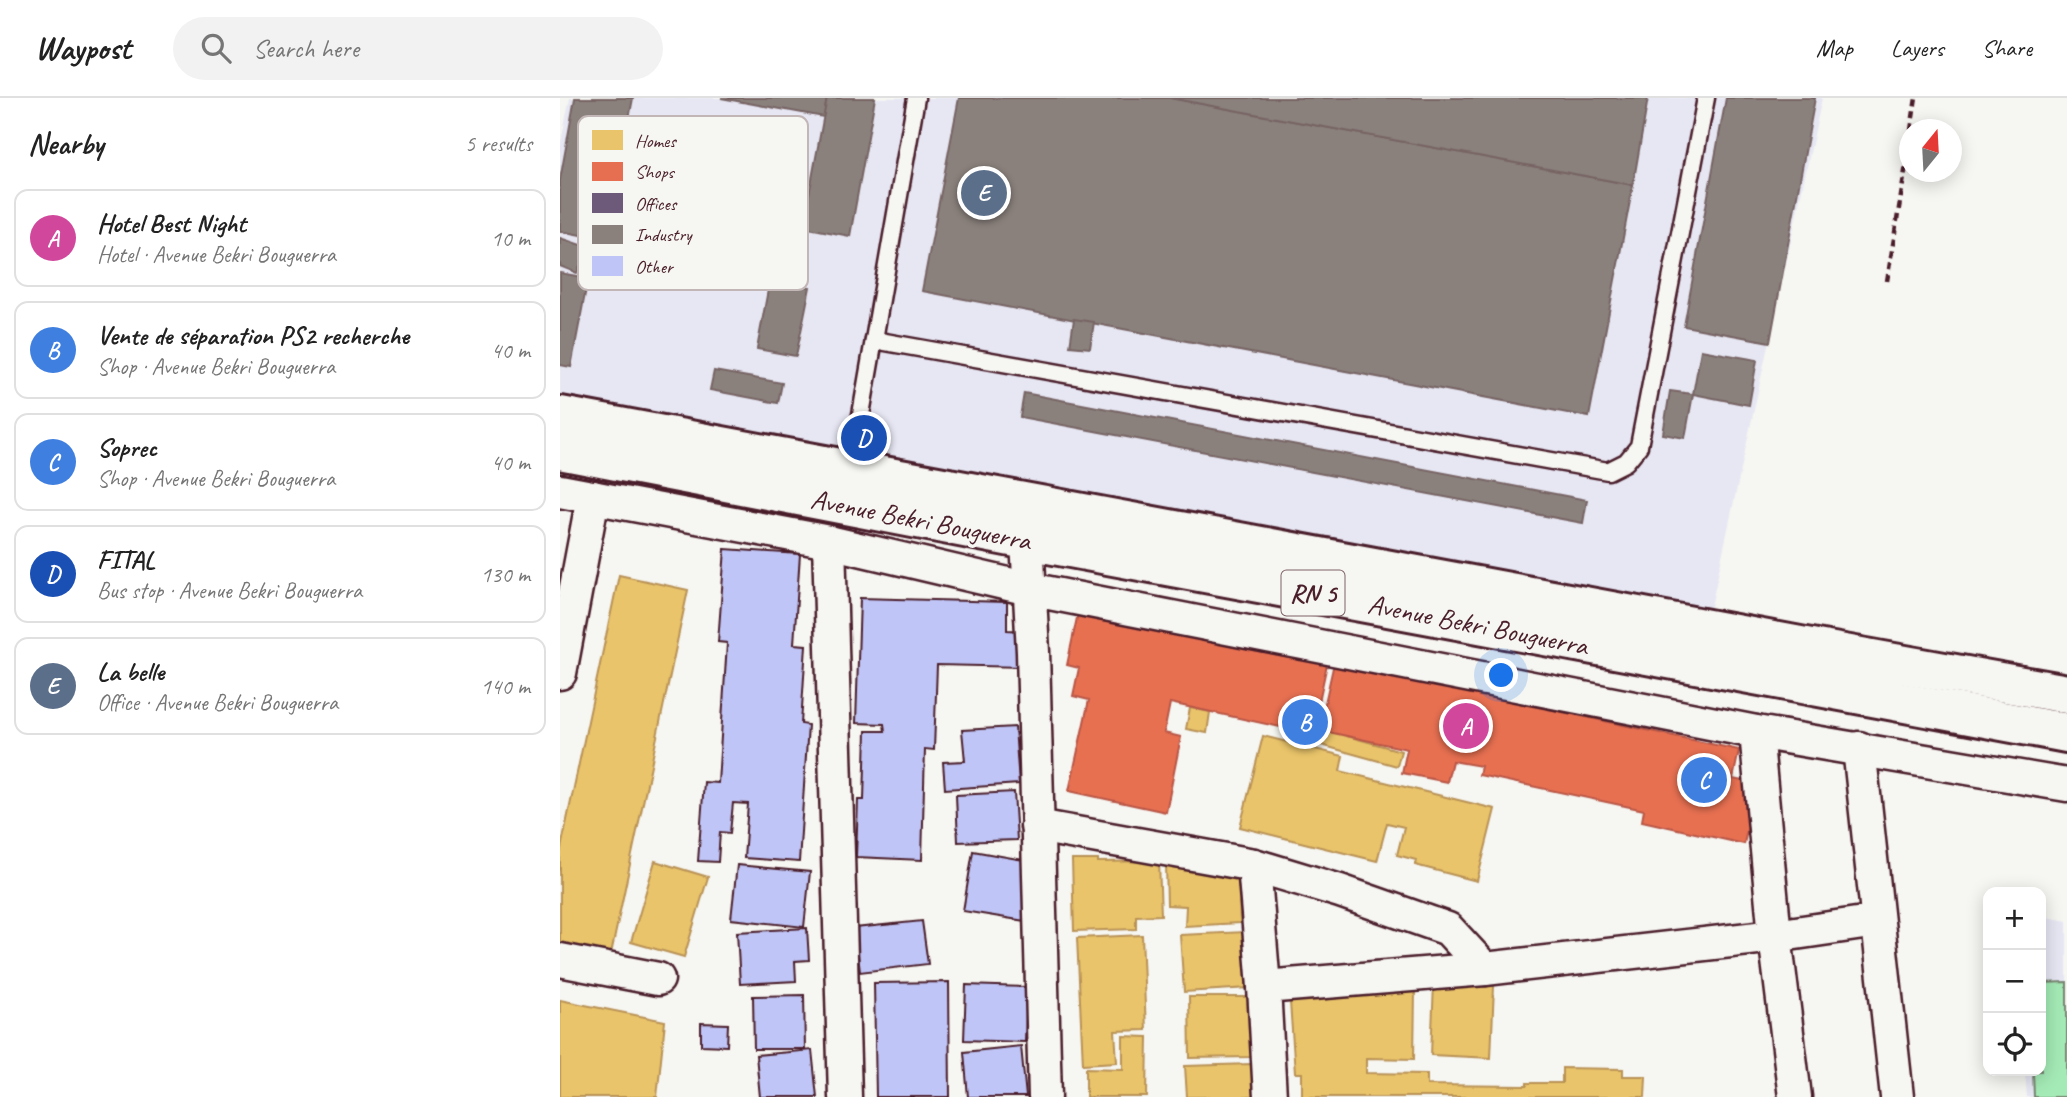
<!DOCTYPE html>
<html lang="en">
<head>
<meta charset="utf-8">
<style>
  :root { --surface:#fff; --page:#f2f2f2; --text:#222; --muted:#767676; --line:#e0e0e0; --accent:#c8321e }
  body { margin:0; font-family:Caveat,sans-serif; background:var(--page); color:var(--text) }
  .controls { position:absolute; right:21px; bottom:21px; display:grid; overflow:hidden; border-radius:14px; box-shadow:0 4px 18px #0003 }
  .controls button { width:63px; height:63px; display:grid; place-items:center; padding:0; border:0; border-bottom:2px solid var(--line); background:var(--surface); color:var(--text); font:35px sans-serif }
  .compass { position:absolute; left:1339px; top:21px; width:63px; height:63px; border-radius:50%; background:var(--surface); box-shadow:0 4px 18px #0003; rotate:18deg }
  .you { position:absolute; left:942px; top:578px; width:24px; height:24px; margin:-18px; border:5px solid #fff; border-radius:50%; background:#1a73e8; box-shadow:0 0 0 10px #1a73e833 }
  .badge { display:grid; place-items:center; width:46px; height:46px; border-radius:50%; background:var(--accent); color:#fff; font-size:23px; font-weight:700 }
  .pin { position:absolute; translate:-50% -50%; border:4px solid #fff; box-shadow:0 2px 7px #0006 }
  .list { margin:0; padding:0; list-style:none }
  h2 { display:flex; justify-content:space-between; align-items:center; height:91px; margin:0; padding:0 28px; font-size:30px }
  h2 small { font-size:23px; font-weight:400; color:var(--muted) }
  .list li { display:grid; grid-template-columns:46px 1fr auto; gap:21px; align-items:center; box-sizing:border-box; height:98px; margin:0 14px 14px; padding:0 14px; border:2px solid var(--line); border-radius:14px }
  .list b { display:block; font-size:26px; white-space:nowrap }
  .list p { margin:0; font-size:23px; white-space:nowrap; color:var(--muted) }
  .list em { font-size:23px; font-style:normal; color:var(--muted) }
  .icon { flex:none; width:38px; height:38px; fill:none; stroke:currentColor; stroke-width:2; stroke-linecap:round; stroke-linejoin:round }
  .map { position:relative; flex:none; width:1507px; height:999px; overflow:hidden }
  header { display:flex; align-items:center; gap:42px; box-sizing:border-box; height:98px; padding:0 35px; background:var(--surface); border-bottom:2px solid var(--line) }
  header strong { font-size:33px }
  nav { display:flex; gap:38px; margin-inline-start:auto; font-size:24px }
  .search { width:490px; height:63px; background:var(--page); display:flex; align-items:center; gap:18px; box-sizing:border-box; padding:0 24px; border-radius:38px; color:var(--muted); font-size:26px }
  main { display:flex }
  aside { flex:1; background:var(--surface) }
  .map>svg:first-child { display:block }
  .built { fill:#e6e7f3 }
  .green { fill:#a4eab6; stroke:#778470; stroke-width:2 }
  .homes { fill:#e9c46a; stroke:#b99257; stroke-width:2 }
  .shops { fill:#e76f51; stroke:#b85746; stroke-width:2 }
  .industry { fill:#8a817c; stroke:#776464; stroke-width:2 }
  .building { fill:#bfc5f6; stroke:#4a1f2b; stroke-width:2 }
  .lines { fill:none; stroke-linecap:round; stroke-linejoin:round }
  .service-casing { stroke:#4a1f2b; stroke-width:21 }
  .minor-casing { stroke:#4a1f2b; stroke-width:37 }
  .trunk-casing { stroke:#4a1f2b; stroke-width:44 }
  .path { stroke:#4a1f2b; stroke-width:4.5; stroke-dasharray:7 5; stroke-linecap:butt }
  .service { stroke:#f6f6f2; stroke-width:16 }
  .minor { stroke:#f6f6f2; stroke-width:32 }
  .trunk { stroke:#f6f6f2; stroke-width:38 }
  .labels { text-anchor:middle; stroke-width:7; stroke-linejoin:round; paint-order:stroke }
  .shield { fill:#f6f6f2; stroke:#7e6067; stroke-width:2 }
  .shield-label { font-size:26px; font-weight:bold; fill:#4a1f2b }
  .street-label { font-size:28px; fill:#4a1f2b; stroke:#f6f6f2 }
  .key { fill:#f6f6f2; stroke:#c2b6b6; stroke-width:2 }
  .key-label { font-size:19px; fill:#4a1f2b }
</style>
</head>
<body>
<header>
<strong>Waypost</strong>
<div class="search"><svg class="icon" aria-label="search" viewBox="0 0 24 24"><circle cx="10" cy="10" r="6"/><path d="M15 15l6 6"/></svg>Search here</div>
<nav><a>Map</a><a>Layers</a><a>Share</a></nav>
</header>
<main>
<aside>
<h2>Nearby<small>5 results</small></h2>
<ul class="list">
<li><span class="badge" style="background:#d1479c">A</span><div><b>Hotel Best Night</b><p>Hotel · Avenue Bekri Bouguerra</p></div><em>10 m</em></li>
<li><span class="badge" style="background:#3f7fe0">B</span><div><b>Vente de séparation PS2 recherche</b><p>Shop · Avenue Bekri Bouguerra</p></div><em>40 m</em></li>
<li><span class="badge" style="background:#3f7fe0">C</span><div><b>Soprec</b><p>Shop · Avenue Bekri Bouguerra</p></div><em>40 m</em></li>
<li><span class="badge" style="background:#1a4fb4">D</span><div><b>FITAL</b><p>Bus stop · Avenue Bekri Bouguerra</p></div><em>130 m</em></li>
<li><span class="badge" style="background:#5c6f8a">E</span><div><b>La belle</b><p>Office · Avenue Bekri Bouguerra</p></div><em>140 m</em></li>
</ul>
</aside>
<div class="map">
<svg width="1507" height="999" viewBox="0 0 1507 999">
  <rect width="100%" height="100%" fill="#f6f6f2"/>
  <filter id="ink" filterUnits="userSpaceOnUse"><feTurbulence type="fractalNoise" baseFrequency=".0143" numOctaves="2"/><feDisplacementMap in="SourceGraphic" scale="14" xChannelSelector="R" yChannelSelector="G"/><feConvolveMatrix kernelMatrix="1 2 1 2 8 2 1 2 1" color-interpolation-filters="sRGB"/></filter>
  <g filter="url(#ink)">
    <g class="built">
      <polygon points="10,0 1262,0 1147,527 0,303 0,49"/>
      <polygon points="1481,818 1507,823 1507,999 1467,999 1465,973 1481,973"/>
    </g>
    <polygon class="green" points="1507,884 1507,999 1474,999 1473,973 1481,973 1481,885"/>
    <g class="homes">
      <polygon points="59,477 128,492 51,856 0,845 0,755"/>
      <polygon points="630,610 650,614 647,635 626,631"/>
      <polygon points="758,630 841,653 837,668 754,645"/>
      <polygon points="703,638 783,658 780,673 935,711 917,783 855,767 856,762 837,757 844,729 827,725 817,763 680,729"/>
      <polygon points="512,762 538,762 538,764 599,763 601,817 576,818 576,831 514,833"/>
      <polygon points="95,763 148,779 124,859 71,844"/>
      <polygon points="606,766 678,772 680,825 625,828 626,808 607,807"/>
      <polygon points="686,834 690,890 624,894 620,837"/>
      <polygon points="582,837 586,932 555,933 557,964 523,966 517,840"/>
      <polygon points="874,886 934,888 931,960 871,957"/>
      <polygon points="855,893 854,961 806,960 806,975 867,976 867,987 967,988 967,985 1002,985 1002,970 1063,971 1063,978 1086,978 1085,999 742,999 742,975 735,975 730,904"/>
      <polygon points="629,899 691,899 692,959 630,960"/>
      <polygon points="0,902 105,923 97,999 0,999"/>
      <polygon points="563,938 588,939 587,999 526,999 526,970 563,971"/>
      <polygon points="692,966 693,999 627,999 625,968"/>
    </g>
    <g class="shops">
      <polygon points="518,515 694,553 739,562 740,560 767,566 752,636 610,605 604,635 621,639 606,714 509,693 529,602 513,598 519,570 507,567"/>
      <polygon points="774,565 1179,652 1173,681 1197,686 1184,746 1082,723 1084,712 919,677 921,668 892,663 887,684 842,675 847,651 759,632"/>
    </g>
    <g class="industry">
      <polygon points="15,0 73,0 46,142 0,133 0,82"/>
      <polygon points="161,0 267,0 264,19"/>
      <polygon points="267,0 315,0 290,138 243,129"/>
      <polygon points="399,0 610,0 1073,87 1029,319 362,193"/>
      <polygon points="610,0 1088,0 1073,87"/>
      <polygon points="1166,0 1255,0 1210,244 1124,228"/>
      <polygon points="0,140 27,149 17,175 0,168"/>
      <polygon points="0,175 28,180 11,269 0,267"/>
      <polygon points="210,181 250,189 236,258 197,251"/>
      <polygon points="514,221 534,224 530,250 510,248"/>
      <polygon points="1141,252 1197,262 1189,307 1133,296"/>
      <polygon points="154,273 222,285 218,305 150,292"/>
      <polygon points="1110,293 1133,296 1125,340 1103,336"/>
      <polygon points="464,295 1027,402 1023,425 460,319"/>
    </g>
    <g class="building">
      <polygon points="165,451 240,456 234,546 246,547 241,626 248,627 239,764 184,760 188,706 173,705 170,735 160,734 158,764 138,763 144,684 158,685 167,545 158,544"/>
      <polygon points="300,500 447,504 447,532 466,533 464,569 377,567 374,652 365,651 362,762 296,759 298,702 304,702 306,633 325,633 324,626 296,625"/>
      <polygon points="455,629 459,686 385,691 383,664 405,663 402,632"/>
      <polygon points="454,694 457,742 398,744 396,697"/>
      <polygon points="413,753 475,764 465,823 403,813"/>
      <polygon points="177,767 250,774 244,829 171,821"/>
      <polygon points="362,823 368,866 300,874 295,830"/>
      <polygon points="247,830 249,862 235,863 236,883 180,886 177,834"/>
      <polygon points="389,884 390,999 316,999 314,885"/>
      <polygon points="406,887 467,889 465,944 404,942"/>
      <polygon points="244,897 245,951 194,951 193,898"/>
      <polygon points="141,925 168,926 167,948 141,947"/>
      <polygon points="461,948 466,999 408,999 404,954"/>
      <polygon points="252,952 257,999 200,999 196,957"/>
    </g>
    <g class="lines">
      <g class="service-casing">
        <g id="service">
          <polyline points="314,242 1048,373 1066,364 1079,348 1146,0"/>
          <polyline points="291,374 356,0"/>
        </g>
      </g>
      <g class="minor-casing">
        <g id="minor">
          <polyline points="0,393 269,444 469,491 1196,634 1507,687"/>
          <polyline points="467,442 473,554 485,999"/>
          <polyline points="269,444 285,999"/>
          <polyline points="0,575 33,399"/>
          <polyline points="1196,634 1215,838 1235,999"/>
          <polyline points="1299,650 1337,999"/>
          <polyline points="477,728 694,767 780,793 888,831 925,871 1215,838 1317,823"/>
          <polyline points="694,767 704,889 710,999"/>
          <polyline points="0,862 98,881"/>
          <polyline points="704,889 925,871"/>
        </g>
      </g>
      <g class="trunk-casing">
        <g id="trunk">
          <path d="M0,318C501,415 1004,506 1507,596"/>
          <polyline points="0,352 467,442 1507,635"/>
        </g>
      </g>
      <g class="path">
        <polyline points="1351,32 1356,0"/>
        <polyline points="1327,183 1350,43"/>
      </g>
      <use href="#service" class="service"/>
      <use href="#minor" class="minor"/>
      <use href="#trunk" class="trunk"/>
    </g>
  </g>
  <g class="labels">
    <rect class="shield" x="721.5" y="472.5" width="63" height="45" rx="5"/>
    <g class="shield-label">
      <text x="753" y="504">RN 5</text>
    </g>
    <g class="street-label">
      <text transform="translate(361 421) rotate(11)" y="10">Avenue Bekri Bouguerra</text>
      <text transform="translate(918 526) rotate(11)" y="10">Avenue Bekri Bouguerra</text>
    </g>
  </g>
  <rect x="18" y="18" width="230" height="174" rx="10" class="key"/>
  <rect x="32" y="32" width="31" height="20" fill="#e9c46a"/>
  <rect x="32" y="64" width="31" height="19" fill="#e76f51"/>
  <rect x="32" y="95" width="31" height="20" fill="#6d597a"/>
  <rect x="32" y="127" width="31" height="19" fill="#8a817c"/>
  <rect x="32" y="158" width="31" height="20" fill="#bfc5f6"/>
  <g class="key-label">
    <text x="75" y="49">Homes</text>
    <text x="75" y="80">Shops</text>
    <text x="75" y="112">Offices</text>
    <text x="75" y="143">Industry</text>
    <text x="75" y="175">Other</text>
  </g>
</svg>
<div class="controls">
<button>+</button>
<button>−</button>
<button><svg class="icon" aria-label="locate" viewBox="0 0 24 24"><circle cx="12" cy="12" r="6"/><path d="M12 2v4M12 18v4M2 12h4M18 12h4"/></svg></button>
</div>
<svg class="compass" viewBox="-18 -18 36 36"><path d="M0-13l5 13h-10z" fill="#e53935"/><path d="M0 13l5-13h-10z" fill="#767676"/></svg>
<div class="you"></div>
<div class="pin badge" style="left:906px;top:628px;background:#d1479c">A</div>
<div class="pin badge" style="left:745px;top:624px;background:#3f7fe0">B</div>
<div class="pin badge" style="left:1144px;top:682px;background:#3f7fe0">C</div>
<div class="pin badge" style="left:304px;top:340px;background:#1a4fb4">D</div>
<div class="pin badge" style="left:424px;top:95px;background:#5c6f8a">E</div>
</div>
</main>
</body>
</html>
